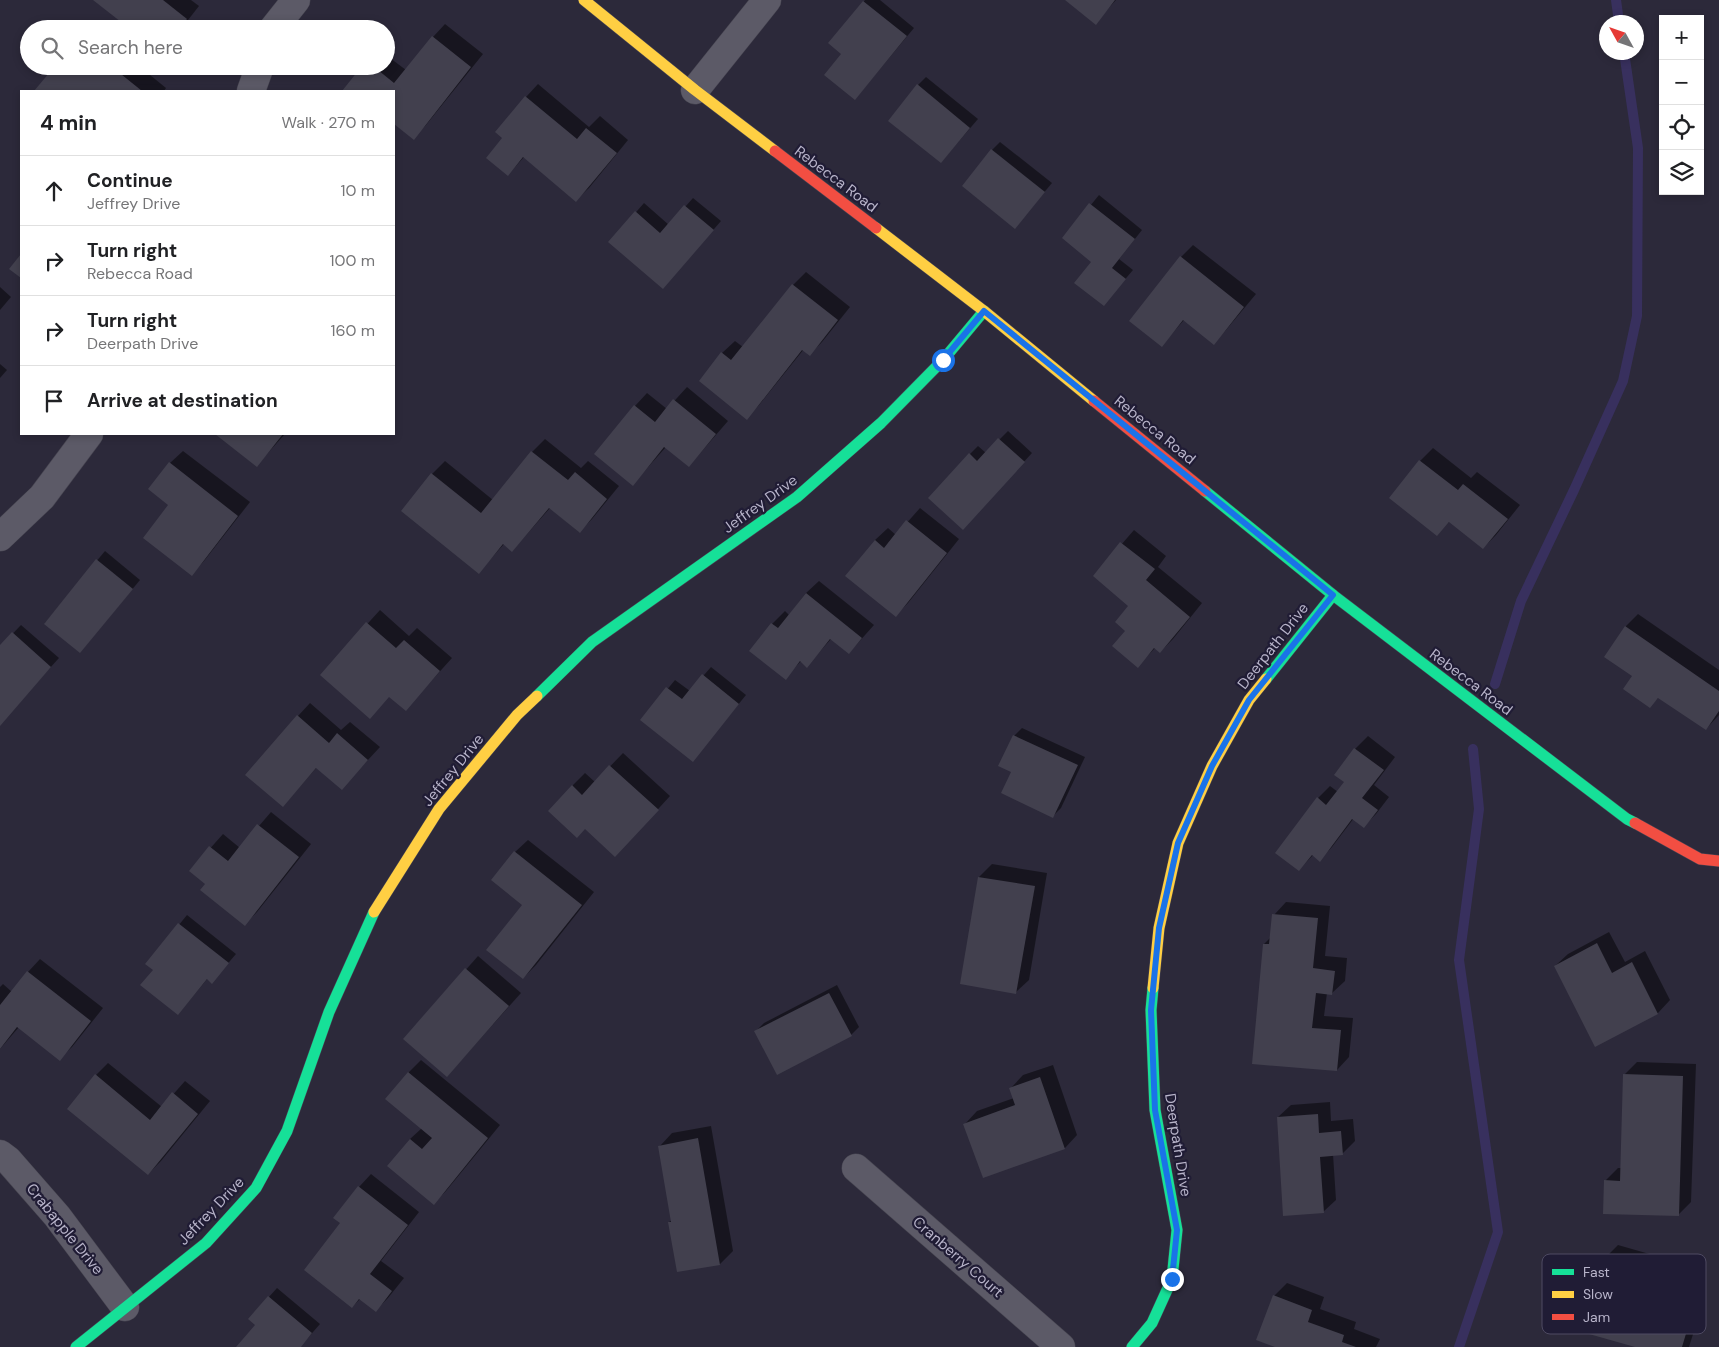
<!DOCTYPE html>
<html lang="en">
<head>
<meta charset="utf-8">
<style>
  :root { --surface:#fff; --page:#f6f6f6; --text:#202124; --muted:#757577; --line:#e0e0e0 }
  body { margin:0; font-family:"DM Sans",sans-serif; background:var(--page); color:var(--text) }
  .controls { position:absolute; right:15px; top:15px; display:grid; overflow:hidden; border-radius:0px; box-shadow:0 2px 8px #0003 }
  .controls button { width:45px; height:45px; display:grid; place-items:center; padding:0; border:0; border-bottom:1px solid var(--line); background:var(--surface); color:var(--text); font:25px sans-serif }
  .compass { position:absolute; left:1599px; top:15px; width:45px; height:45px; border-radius:50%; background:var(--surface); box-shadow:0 2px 8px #0003; rotate:310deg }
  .stop { position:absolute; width:15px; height:15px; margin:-11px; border:4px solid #1a73e8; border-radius:50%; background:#fff }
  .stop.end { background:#1a73e8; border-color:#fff; box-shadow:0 1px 5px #0008 }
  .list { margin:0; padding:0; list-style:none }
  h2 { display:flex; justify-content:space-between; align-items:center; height:65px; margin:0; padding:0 20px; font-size:21px }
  h2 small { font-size:16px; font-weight:400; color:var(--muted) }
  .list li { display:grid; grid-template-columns:32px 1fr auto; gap:15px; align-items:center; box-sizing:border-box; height:70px; padding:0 20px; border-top:1px solid var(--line) }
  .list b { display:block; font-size:19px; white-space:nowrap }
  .list p { margin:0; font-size:16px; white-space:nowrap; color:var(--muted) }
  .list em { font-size:16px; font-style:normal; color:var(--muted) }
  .icon { flex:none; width:28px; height:28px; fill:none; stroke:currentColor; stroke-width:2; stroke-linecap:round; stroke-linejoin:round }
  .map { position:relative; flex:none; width:1719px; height:1347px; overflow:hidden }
  .search { position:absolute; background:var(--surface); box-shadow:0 2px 8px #0003; left:20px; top:20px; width:375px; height:55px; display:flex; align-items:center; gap:12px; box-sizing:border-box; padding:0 18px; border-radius:28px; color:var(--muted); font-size:19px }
  .panel { position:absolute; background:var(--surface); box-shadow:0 2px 8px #0003; left:20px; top:90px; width:375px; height:345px; border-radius:0px }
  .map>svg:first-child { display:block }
  .shadow { fill:#0007 }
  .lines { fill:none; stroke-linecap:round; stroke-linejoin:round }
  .stream { stroke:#38305e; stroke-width:10 }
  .building { fill:#42404e }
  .street-casing { stroke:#464450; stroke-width:29 }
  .fast-casing { stroke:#474453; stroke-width:12 }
  .slow-casing { stroke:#474453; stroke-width:12 }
  .jam-casing { stroke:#474453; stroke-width:12 }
  .street { stroke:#5c5a67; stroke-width:28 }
  .fast { stroke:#16e098; stroke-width:11 }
  .slow { stroke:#ffcf43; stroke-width:11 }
  .jam { stroke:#f24e42; stroke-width:11 }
  .route { stroke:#1a73e8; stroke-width:6 }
  .labels { text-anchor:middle; stroke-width:4.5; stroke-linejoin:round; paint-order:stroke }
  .street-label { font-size:15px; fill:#b8b4ca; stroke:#201c35 }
  .key { fill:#201c35; stroke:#4e4a62; stroke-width:1 }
  .key-label { font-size:14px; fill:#b8b4ca }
</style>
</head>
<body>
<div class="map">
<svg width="1719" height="1347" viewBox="0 0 1719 1347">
  <rect width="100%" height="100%" fill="#2c293a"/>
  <g class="shadow">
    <polygon points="95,0 191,0 199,6 181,29 132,29"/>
    <polygon points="865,0 880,0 914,28 855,99 843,53 830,43"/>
    <polygon points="1067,0 1116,0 1095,23"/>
    <polygon points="85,22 93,29 78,29"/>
    <polygon points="445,24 483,54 426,125 413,138 394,122 394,91 344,91 364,66 386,66 386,55 406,70 433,37"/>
    <polygon points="56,66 139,66 166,88 164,91 36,91"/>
    <polygon points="926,77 978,119 941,162 918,85"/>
    <polygon points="538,84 589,127 600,116 628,140 589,188 576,200 524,157 508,175 504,138 526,97"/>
    <polygon points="1000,142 1052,183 1015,227 992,150"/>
    <polygon points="1099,195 1142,230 1119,259 1133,270 1104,304 1093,261 1064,238"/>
    <polygon points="693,198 721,221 663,288 610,242 644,203 669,225"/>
    <polygon points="1193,245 1256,294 1226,330 1214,343 1184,320 1162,345 1181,257"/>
    <polygon points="806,272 850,307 822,342 810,354 804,349 759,405 747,418 722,353 735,341 743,347 793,285"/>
    <polygon points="0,287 11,297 0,310"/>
    <polygon points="0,364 7,370 0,378"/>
    <polygon points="687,387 728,421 689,466 666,447 633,484 635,406 647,393 667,409"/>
    <polygon points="1008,431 1032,453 971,520 970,454 978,446 986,453"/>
    <polygon points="217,434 285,434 257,465"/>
    <polygon points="545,439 581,468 588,461 619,486 592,519 579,532 550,508 512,551 504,544 479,572 403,511 432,474 445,461 493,500 532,452"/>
    <polygon points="1433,448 1471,478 1477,472 1520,505 1496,535 1483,548 1450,521 1437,535 1420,461"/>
    <polygon points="183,451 250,502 204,561 192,574 170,505 170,463"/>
    <polygon points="920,508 959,539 908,603 896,615 875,540 888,528 896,535"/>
    <polygon points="1134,530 1166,556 1158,567 1202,603 1173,639 1160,652 1155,648 1138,666 1127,631 1130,605 1094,576"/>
    <polygon points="105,551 140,580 80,652 45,623"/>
    <polygon points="819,581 874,625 849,653 831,639 807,666 801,661 785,678 772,624 785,611 789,615 806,593"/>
    <polygon points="380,610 409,636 417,628 452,658 406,709 390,696 321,675"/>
    <polygon points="1638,614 1719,670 1719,715 1706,729 1659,697 1650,706 1633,676 1625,627"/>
    <polygon points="21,625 59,658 0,723 0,647"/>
    <polygon points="711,667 746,695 693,760 642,720 675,680 690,691"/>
    <polygon points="310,703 341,730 350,722 380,747 342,788 317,767 283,806 298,716"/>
    <polygon points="1022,728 1085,757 1061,808 1053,816 1013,771 1014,736"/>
    <polygon points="1368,736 1395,757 1374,785 1389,797 1376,814 1364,826 1354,818 1332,847 1320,860 1313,855 1299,870 1318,798 1330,786 1338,792 1345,782 1336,775 1355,749"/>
    <polygon points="623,753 670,796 628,842 572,786 585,773 595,782"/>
    <polygon points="271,812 311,844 257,912 245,924 207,884 190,871 223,834 240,848"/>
    <polygon points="528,840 594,892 536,965 523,978 524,904 515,852"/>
    <polygon points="992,864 1047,873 1029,980 1016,992 962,983 979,877"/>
    <polygon points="1286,902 1330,906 1325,956 1347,958 1345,981 1332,993 1327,993 1324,1016 1353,1018 1349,1057 1337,1070 1253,1063 1264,944 1271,937 1274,915"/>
    <polygon points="187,915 236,954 212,982 208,978 178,1014 154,969 147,964"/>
    <polygon points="1609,932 1625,962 1645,951 1670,1000 1658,1013 1596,1045 1555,966 1568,954"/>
    <polygon points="478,956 521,993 447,1076 405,1039"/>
    <polygon points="40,959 103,1008 72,1047 59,1059 19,1027 0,1049 0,987 3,984 12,992 28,972"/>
    <polygon points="837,985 859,1027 851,1035 756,1031 764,1023"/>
    <polygon points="421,1060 500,1125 446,1191 434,1203 410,1139 422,1128 408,1073"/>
    <polygon points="1637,1062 1696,1064 1691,1202 1678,1215 1605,1181 1618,1168 1622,1168 1624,1075"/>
    <polygon points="108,1063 162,1107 185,1081 210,1101 161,1161 148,1174 96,1075"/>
    <polygon points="1053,1065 1077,1135 1065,1148 983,1177 965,1124 977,1111 1014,1098 1011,1088 1023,1075"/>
    <polygon points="1330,1102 1331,1121 1353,1119 1355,1141 1342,1154 1333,1154 1336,1200 1323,1212 1278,1117 1291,1105"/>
    <polygon points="711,1126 733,1251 720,1264 678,1271 669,1222 672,1220 660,1146 672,1133"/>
    <polygon points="371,1174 419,1212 381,1261 404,1278 388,1298 376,1310 361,1298 352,1307 342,1223 359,1187"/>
    <polygon points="1618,1245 1667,1259 1655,1302 1699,1315 1689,1347 1639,1347 1605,1258"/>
    <polygon points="1287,1283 1324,1297 1320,1309 1356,1322 1354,1329 1380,1339 1376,1347 1279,1347 1274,1296"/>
    <polygon points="277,1288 320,1324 300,1347 238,1347 257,1325 249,1319"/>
  </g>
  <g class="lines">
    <g class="stream">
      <polyline points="1616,0 1619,22"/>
      <polyline points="1495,684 1521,601 1574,490 1623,381 1637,316 1638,148 1624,52"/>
      <polyline points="1459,1347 1498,1232 1459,960 1479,809 1473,749"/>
    </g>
  </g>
  <g class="building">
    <polygon points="93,0 163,0 187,19 179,29 130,29"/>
    <polygon points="1065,0 1115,0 1096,25"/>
    <polygon points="863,1 907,36 855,100 824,75 841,54 828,43"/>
    <polygon points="432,36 471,67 414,140 394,124 394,91 342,91 362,66 373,66 394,83"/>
    <polygon points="55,66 111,66 142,91 34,91"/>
    <polygon points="917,84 970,128 941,163 888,121"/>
    <polygon points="525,96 577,139 586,128 617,153 576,202 523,157 508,176 486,158 502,138 495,132"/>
    <polygon points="991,149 1045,192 1015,229 962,186"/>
    <polygon points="1089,203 1135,239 1112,268 1126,279 1104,306 1074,283 1091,262 1062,238"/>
    <polygon points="684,205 714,230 663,289 608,242 635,211 660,233"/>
    <polygon points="21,254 21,278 9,269"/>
    <polygon points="1180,256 1244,307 1214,345 1183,320 1162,347 1129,321"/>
    <polygon points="792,284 838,320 810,356 802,350 747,420 699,381 721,352 731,360"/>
    <polygon points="673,399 716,434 689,467 664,447 633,486 594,454 634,405 655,422"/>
    <polygon points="215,434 283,434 257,467"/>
    <polygon points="998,438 1025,462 963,530 928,498 969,453 977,461"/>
    <polygon points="531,451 568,480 575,472 607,499 580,533 549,508 512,552 503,544 479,574 401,511 431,473 481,513"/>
    <polygon points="1419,460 1458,490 1463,484 1508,519 1483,549 1449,522 1437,536 1389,498"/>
    <polygon points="169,462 238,516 192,576 143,538 168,505 148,489"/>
    <polygon points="906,520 947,553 896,617 845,576 875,540 884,548"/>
    <polygon points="1120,542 1155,569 1146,580 1190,617 1160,653 1154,648 1138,668 1112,646 1125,631 1115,622 1128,606 1093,576"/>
    <polygon points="96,559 133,589 80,653 44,624"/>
    <polygon points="806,593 862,638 849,654 830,639 807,668 800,661 786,680 749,651 771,623 778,628"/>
    <polygon points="366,622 396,648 404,640 440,671 406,711 389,697 370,719 320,675"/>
    <polygon points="1625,626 1719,691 1719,711 1706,730 1658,698 1650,708 1623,689 1632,676 1604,657"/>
    <polygon points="12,632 51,667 0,726 0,645"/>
    <polygon points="702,674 739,704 693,762 640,720 666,687 682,699"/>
    <polygon points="297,715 329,743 337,733 368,760 342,790 316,768 283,807 245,775"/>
    <polygon points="1013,735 1078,765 1053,818 1001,793 1011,772 998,766"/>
    <polygon points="1354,748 1384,770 1362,798 1378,810 1364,828 1352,819 1320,862 1312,855 1299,871 1275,853 1317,797 1326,805 1344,782 1334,775"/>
    <polygon points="609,765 659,810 615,857 585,829 577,838 548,811 572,785 582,795"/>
    <polygon points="257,824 299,857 245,926 200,890 205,884 189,871 209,846 228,861"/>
    <polygon points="514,851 582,905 523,979 486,950 522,905 491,880"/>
    <polygon points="978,877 1035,886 1016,994 960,984"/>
    <polygon points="1272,914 1318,918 1313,968 1335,971 1332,995 1316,993 1312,1028 1341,1030 1337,1071 1252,1064 1263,944 1269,944"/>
    <polygon points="178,923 229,963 212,984 207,979 178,1015 140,985 153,970 145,964"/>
    <polygon points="1597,943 1612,973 1632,962 1658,1014 1595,1047 1554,966"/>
    <polygon points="465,968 509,1006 447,1077 403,1039"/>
    <polygon points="27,971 91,1021 60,1061 17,1027 0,1049 0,1005"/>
    <polygon points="829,993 852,1036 777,1075 754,1031"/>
    <polygon points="408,1072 488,1138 434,1205 387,1166 410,1139 422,1149 432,1138 385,1099"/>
    <polygon points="95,1074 150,1120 172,1092 198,1114 148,1175 67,1109"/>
    <polygon points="1623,1074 1683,1076 1679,1216 1603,1214 1604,1180 1620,1181"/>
    <polygon points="1040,1077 1065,1149 983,1178 963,1124 1015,1105 1009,1088"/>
    <polygon points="1318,1114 1319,1133 1341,1131 1343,1155 1320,1157 1324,1213 1283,1216 1277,1117"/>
    <polygon points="698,1138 720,1265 677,1272 668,1222 671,1222 658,1146"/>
    <polygon points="358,1186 408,1225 370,1274 392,1291 376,1312 359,1299 352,1308 304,1270 340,1223 333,1218"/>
    <polygon points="1604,1257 1655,1272 1643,1315 1688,1327 1682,1347 1635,1347 1582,1332"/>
    <polygon points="1273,1295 1312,1310 1308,1322 1344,1335 1342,1342 1356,1347 1275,1347 1256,1340"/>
    <polygon points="268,1296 312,1333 301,1347 236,1347 255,1325 248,1319"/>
  </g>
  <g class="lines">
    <g class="street-casing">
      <g id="street">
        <polyline points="273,29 296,0"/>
        <polyline points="695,90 767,0"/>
        <polyline points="251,91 260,66"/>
        <polyline points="0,537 42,497 89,434"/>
        <polyline points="0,1154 8,1160 57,1216 125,1307"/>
        <polyline points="856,1168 1061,1347"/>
      </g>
    </g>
    <g class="fast-casing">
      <g id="fast">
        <polyline points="1205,491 1333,595 1627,819 1635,823"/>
        <polyline points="1266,679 1333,595"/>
        <polyline points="537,696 592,642 797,497 881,423 943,360 984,311"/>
        <polyline points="76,1347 206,1243 256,1188 287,1131 329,1012 374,912"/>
        <polyline points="1132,1347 1152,1323 1172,1279 1177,1230 1155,1110 1151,1010 1153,988"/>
      </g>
    </g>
    <g class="slow-casing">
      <g id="slow">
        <polyline points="584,0 695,90 775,151"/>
        <polyline points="876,228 984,311 1094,401"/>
        <polyline points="374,912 439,809 517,715 537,696"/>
        <polyline points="1153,988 1159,928 1178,843 1212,766 1249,700 1266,679"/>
      </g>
    </g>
    <g class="jam-casing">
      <g id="jam">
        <polyline points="775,151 876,228"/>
        <polyline points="1094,401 1205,491"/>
        <polyline points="1635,823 1700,859 1719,861"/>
      </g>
    </g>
    <use href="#street" class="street"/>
    <use href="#fast" class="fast"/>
    <use href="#slow" class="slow"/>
    <use href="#jam" class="jam"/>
  </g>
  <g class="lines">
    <polyline class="route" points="943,360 984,311 1333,595 1249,700 1212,766 1178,843 1159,928 1151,1010 1155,1110 1177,1230 1172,1279"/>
  </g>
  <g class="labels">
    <g class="street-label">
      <text transform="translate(836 179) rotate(37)" y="5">Rebecca Road</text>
      <text transform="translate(1155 430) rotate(39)" y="5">Rebecca Road</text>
      <text transform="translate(760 504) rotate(-36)" y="5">Jeffrey Drive</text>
      <text transform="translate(1273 646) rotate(-52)" y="5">Deerpath Drive</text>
      <text transform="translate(1471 682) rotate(37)" y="5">Rebecca Road</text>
      <text transform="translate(453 770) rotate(-51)" y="5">Jeffrey Drive</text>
      <text transform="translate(1178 1145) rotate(81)" y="5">Deerpath Drive</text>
      <text transform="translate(211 1211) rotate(-46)" y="5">Jeffrey Drive</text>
      <text transform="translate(65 1229) rotate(51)" y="5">Crabapple Drive</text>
      <text transform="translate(958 1257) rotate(41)" y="5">Cranberry Court</text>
    </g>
  </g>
  <rect x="1542" y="1254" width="164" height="80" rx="8" class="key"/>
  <rect x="1552" y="1269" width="22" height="6" fill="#16e098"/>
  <rect x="1552" y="1291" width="22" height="7" fill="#ffcf43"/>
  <rect x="1552" y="1314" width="22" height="6" fill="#f24e42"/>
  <g class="key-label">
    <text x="1583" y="1277">Fast</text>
    <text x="1583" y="1299">Slow</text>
    <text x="1583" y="1322">Jam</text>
  </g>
</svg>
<div class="controls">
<button>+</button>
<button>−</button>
<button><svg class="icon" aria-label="locate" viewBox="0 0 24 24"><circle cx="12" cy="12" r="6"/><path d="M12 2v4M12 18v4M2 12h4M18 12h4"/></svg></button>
<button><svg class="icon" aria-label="layers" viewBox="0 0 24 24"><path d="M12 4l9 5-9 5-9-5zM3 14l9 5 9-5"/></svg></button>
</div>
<svg class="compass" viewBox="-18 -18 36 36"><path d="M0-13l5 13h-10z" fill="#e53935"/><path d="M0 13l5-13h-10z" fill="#757577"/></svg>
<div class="stop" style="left:943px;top:360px"></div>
<div class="stop end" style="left:1172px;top:1279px"></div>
<div class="search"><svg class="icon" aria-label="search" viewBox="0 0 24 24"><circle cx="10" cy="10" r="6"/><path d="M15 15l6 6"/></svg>Search here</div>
<section class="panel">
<h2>4 min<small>Walk · 270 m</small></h2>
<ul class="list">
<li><svg class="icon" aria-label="ahead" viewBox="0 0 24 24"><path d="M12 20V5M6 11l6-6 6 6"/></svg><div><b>Continue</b><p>Jeffrey Drive</p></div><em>10 m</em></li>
<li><svg class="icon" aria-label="right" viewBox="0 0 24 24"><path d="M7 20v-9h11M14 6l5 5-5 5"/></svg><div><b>Turn right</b><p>Rebecca Road</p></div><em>100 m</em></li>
<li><svg class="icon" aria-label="right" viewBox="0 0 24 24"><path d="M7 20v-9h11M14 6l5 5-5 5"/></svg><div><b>Turn right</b><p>Deerpath Drive</p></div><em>160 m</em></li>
<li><svg class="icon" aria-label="arrive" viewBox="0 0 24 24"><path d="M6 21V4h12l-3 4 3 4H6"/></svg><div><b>Arrive at destination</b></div></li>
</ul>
</section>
</div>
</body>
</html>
